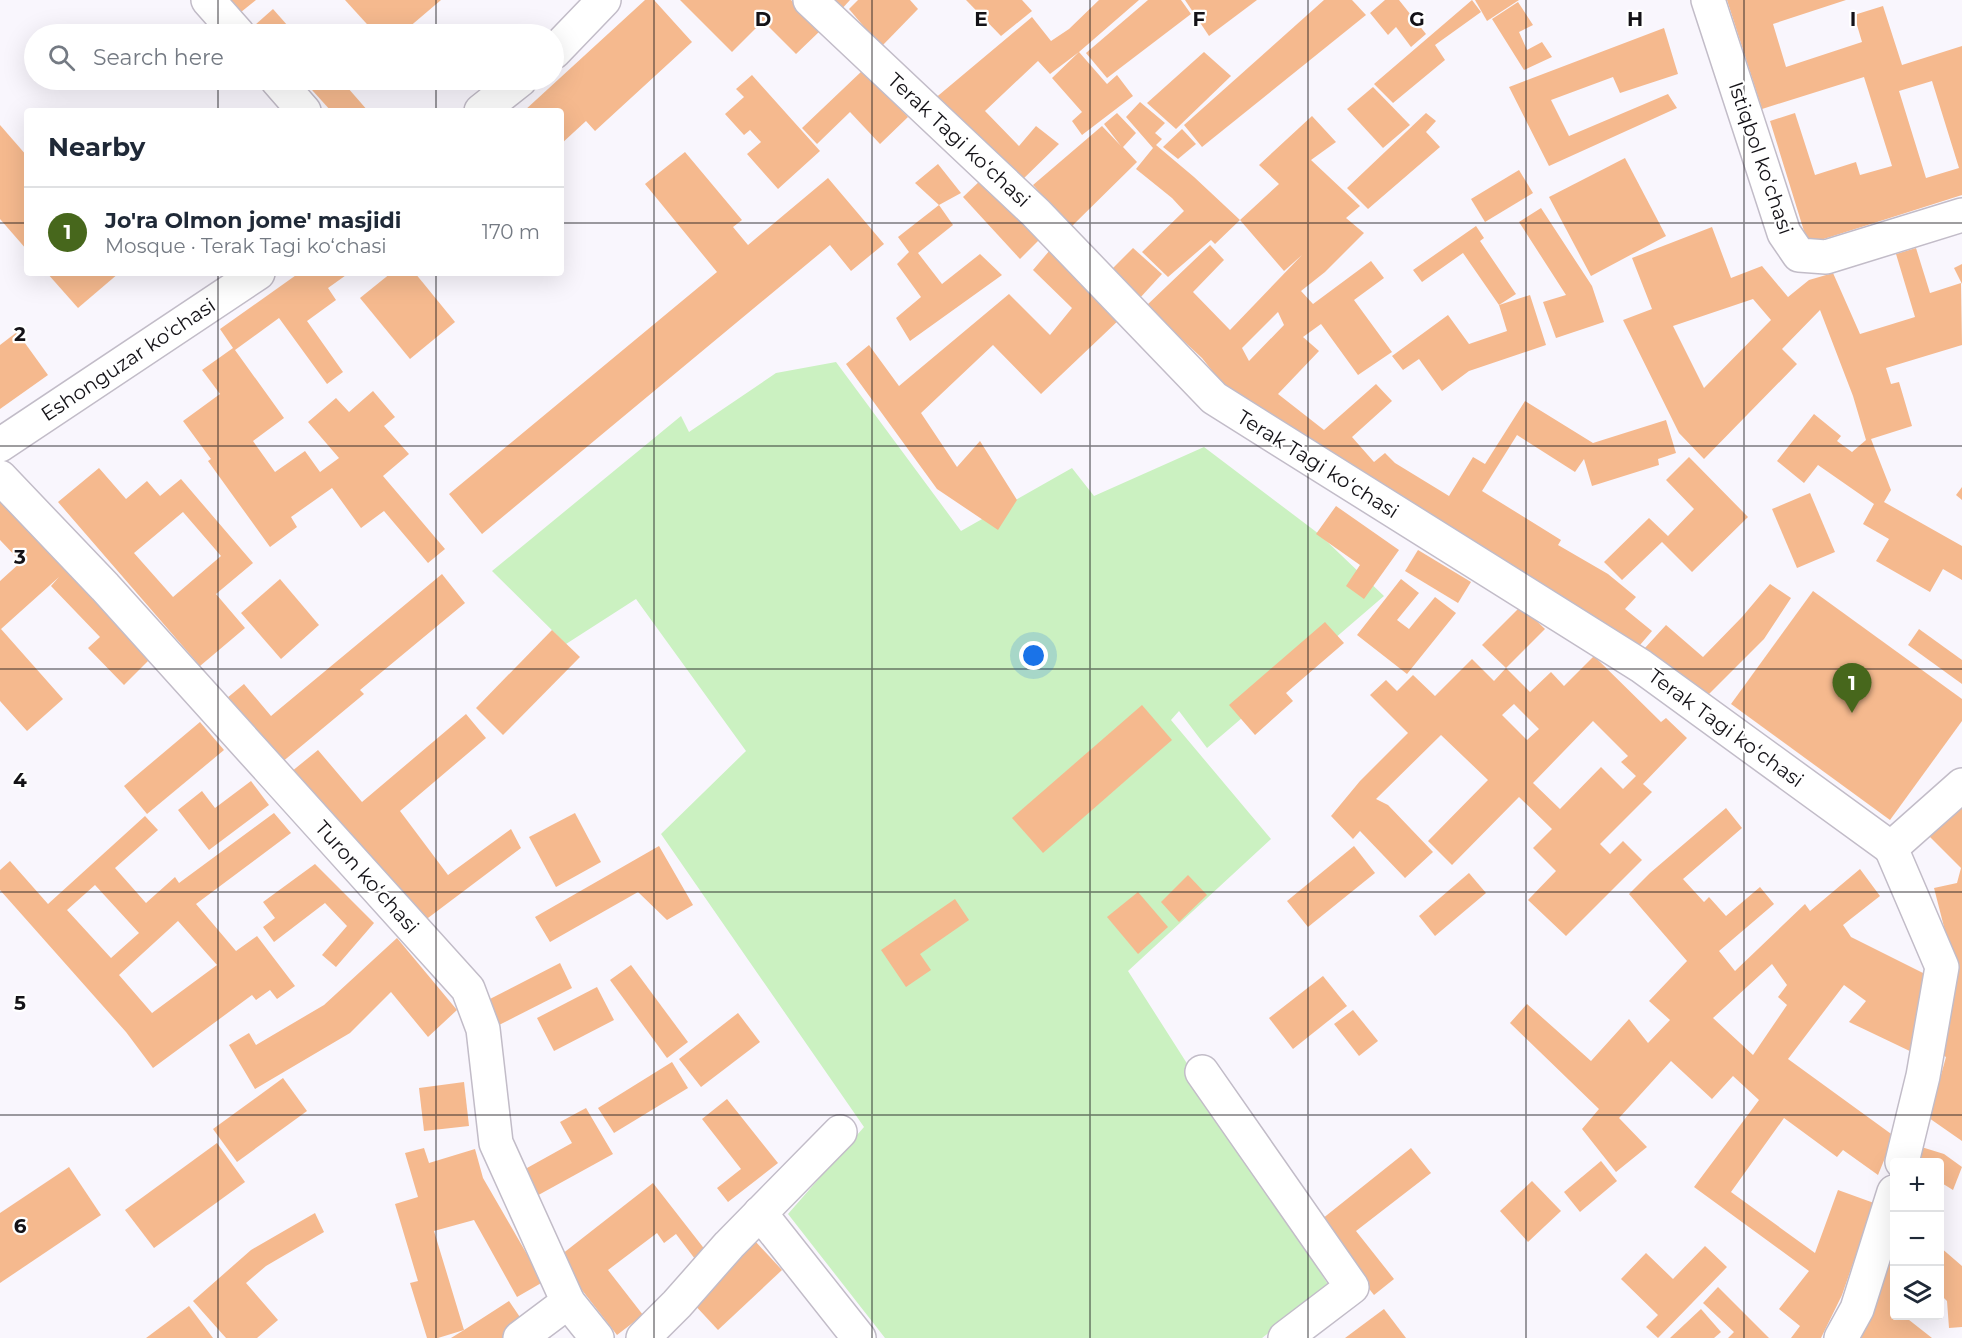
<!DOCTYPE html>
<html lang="en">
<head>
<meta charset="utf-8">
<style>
  :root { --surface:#fff; --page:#f2f2f3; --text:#1f2937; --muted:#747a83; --line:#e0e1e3; --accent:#47671c }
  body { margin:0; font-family:Montserrat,sans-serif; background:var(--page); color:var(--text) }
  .controls { position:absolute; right:18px; bottom:18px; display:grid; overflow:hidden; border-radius:6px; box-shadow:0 6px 24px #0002 }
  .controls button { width:54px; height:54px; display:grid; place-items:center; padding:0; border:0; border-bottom:2px solid var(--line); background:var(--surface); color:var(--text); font:30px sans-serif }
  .you { position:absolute; left:1034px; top:656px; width:21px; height:21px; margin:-15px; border:4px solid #fff; border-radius:50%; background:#1a73e8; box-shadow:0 0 0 9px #1a73e833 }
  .badge { display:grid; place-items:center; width:39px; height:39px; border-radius:50%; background:var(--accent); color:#fff; font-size:20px; font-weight:700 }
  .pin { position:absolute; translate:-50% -50px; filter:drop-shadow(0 2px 3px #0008) }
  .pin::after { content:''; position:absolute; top:32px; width:21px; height:18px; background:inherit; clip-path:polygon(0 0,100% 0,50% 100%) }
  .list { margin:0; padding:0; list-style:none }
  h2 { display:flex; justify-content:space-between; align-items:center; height:78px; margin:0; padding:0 24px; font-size:26px }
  h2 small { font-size:20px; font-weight:400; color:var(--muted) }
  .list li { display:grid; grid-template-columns:39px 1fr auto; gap:18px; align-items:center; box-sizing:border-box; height:90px; padding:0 24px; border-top:2px solid var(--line) }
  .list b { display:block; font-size:22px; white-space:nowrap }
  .list p { margin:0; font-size:20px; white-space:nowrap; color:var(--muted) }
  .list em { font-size:20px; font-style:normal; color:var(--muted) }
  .icon { flex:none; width:33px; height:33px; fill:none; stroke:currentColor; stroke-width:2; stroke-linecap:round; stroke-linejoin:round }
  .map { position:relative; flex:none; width:1962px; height:1338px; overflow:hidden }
  .search { position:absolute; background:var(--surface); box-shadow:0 6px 24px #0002; left:24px; top:24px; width:540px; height:66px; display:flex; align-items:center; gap:15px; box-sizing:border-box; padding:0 21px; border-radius:33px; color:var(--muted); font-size:22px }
  .panel { position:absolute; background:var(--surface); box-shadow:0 6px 24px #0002; left:24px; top:108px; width:540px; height:168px; border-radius:6px }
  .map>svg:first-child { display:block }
  .green { fill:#cbf1c1 }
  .building { fill:#f5b98e; fill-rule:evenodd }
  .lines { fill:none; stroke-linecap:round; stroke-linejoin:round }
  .street-casing { stroke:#c2bcc8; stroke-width:36 }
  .secondary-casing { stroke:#c2bcc8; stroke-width:36 }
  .street { stroke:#fff; stroke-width:33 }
  .secondary { stroke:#fff; stroke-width:33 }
  .grid { fill:none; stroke:#141217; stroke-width:1.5; stroke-opacity:0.55 }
  .labels { text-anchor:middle; stroke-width:4.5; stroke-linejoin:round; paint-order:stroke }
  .street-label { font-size:20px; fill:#141217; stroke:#fff }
  .grid-label { font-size:20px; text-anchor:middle; font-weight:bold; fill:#141217; stroke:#fff; stroke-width:4.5; stroke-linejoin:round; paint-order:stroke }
</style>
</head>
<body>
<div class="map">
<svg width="1962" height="1338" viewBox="0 0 1962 1338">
  <rect width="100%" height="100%" fill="#f9f6fd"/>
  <polygon class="green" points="836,362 961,531 1072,468 1094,496 1204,447 1319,534 1384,596 1207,748 1179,711 1171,720 1271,839 1128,971 1329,1286 1262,1338 885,1338 788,1214 864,1127 661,834 746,751 636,599 566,644 492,571 681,416 689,432 776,373"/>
  <g class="building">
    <polygon points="231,0 256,0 241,12"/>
    <polygon points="345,0 441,0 401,34 376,34"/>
    <polygon points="645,0 654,0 692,42 595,131 586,121 561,144 561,111 524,111"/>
    <polygon points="680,0 791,0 821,30 796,54 763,21 732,52"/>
    <polygon points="828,0 850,0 839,12"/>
    <polygon points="858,0 910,0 918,9 881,47 849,9"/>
    <polygon points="966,0 1022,0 1032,11 1001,36"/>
    <polygon points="1099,0 1139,0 1079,52 1107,84 1117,75 1133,96 1082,135 1072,121 1082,112 1052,78 1079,52 1050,74 1038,61 985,111 1019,146 1036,126 1059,144 1019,183 933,100 1032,17 1051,41 1069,29"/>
    <polygon points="1148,0 1181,0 1191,14 1107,78 1086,53"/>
    <polygon points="1185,0 1257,0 1209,36"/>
    <polygon points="1324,0 1352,0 1366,15 1202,147 1184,125"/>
    <polygon points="1385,0 1399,0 1426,34 1411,47 1396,27 1388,35 1370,13"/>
    <polygon points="1472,0 1481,12 1435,45 1445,60 1393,103 1374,84"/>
    <polygon points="1475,0 1519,0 1487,21"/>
    <path d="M1727,0H1846L1773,24L1786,67L1862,42L1854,15L1883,6L1902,65L1962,46V195L1808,244L1770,121L1795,113L1815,175L1856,162L1860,175L1892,166L1864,77L1762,109ZM1932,81L1959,168L1926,178L1899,91Z"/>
    <polygon points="1518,2 1533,25 1519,32 1527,50 1542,42 1552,57 1524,70 1492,19"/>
    <polygon points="273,9 295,34 264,34 255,25"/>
    <polygon points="1664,28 1678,74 1620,93 1613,77 1551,100 1569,136 1668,94 1677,108 1549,166 1509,87"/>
    <polygon points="1204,52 1231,76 1176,129 1147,103"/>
    <polygon points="863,70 908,117 880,144 850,112 817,144 802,128"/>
    <polygon points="752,75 820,151 778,189 747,154 761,142 750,130 744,135 725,114 744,97 736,89"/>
    <polygon points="303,80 341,80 368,111 331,111"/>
    <polygon points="1373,87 1410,125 1383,148 1347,109"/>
    <polygon points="1140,102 1165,123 1155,133 1162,139 1156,145 1194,177 1240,220 1215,244 1211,240 1168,277 1142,252 1184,211 1172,198 1136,169 1153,148 1126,117"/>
    <polygon points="1117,113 1136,133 1123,147 1137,162 1071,227 1033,185 1102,126 1121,146 1104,124"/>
    <polygon points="1426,113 1436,121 1426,132 1440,147 1368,209 1347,188"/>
    <path d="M1312,116L1336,142L1311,160L1360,206L1346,218L1364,233L1325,272L1301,291L1313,304L1371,261L1384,278L1354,300L1392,352L1358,375L1321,324L1303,337L1319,351L1278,394L1324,430L1376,384L1392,401L1352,437L1374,462L1385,453L1395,463L1449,496L1473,457L1485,464L1525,401L1593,443L1666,420L1676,453L1658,459L1659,465L1592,486L1584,459L1575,472L1517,435L1482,491L1561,540L1558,545L1608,574L1636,597L1625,609L1652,631L1634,652L1581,608L1535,582L1225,387L1202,358L1146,306L1210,245L1224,260L1193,292L1230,330L1302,255L1284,271L1240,220L1279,184L1259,165ZM1278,312L1284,325L1249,361L1242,348Z"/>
    <polygon points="0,125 27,156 27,250 0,219"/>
    <polygon points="1182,129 1196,144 1178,159 1163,147"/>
    <polygon points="685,152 742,220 733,227 748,245 828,178 884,244 851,271 830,245 482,534 449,494 717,272 645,184"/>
    <polygon points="1625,158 1666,236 1591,276 1549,197"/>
    <polygon points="938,164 961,193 939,205 953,225 918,253 942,284 980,254 1002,275 910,341 896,318 921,297 897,264 909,252 898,237 939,205 915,183"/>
    <polygon points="1519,170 1533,193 1485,222 1471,199"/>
    <polygon points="983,178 1040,239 1020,259 963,197"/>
    <polygon points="1541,208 1592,286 1604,322 1556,338 1543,302 1566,295 1519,222"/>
    <polygon points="1476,226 1484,238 1480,241 1516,294 1499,305 1530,295 1546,345 1469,371 1442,391 1419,359 1403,370 1392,356 1448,315 1469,344 1507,331 1499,305 1463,253 1422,282 1413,270"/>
    <path d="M1712,227L1731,278L1762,266L1788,297L1809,280L1833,273L1860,334L1915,317L1896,254L1916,248L1930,293L1961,283L1962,345L1886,368L1891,384L1899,382L1912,426L1871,439L1891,490L1884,502L1962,546V580L1943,569L1930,592L1876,561L1889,539L1863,524L1874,504L1818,465L1804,483L1777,461L1814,414L1841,436L1837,441L1852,452L1866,440L1853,396L1820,310L1782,349L1797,364L1704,459L1679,433L1623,320L1652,309L1632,258ZM1753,299L1771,320L1704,388L1673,326Z"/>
    <polygon points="1133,248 1162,274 1139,299 1110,271"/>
    <polygon points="1050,250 1121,318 1041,394 993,345 921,413 957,467 980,441 1017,500 998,530 937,489 846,364 869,345 899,386 1009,294 1050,335 1072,308 1033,270"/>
    <polygon points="1962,264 1962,284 1954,268"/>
    <polygon points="47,273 119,273 78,308"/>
    <polygon points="299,273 349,273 328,288 336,300 307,321 343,372 327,384 279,318 235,350 284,418 253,441 275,472 305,451 320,472 339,458 308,422 336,398 349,412 373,391 395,417 384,426 409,454 383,476 445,549 428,563 384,511 361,528 332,488 291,517 297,527 270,547 208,461 211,459 183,421 220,394 202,370 233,348 220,329"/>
    <polygon points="391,273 415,273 455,322 410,359 360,298"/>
    <polygon points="17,332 48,375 0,409 0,345"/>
    <polygon points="1689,457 1748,517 1692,572 1662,542 1622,580 1604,562 1649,518 1668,536 1694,509 1666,480"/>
    <path d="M99,468L126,499L147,481L160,496L181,479L253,563L216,594L245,628L200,666L58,502ZM183,512L221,556L173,597L134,553Z"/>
    <polygon points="1962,487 1962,500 1956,495"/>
    <polygon points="1810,493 1835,552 1797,568 1772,509"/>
    <polygon points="0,500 151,658 124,685 88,648 100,637 51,586 59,577 1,629 63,699 27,731 0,701 0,581 21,562 0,540"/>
    <polygon points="1336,506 1399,550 1364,599 1346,586 1360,565 1316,534"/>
    <polygon points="1418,550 1471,582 1458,603 1405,571"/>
    <polygon points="442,574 465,603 360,690 364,694 275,768 221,703 244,684 271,716"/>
    <polygon points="280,579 319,625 281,659 241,613"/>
    <polygon points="1401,579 1419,593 1397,620 1409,629 1435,597 1456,613 1407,674 1357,635"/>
    <polygon points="1770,584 1791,598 1764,639 1702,701 1644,649 1666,625 1703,657 1742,617"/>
    <polygon points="1813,591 1962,699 1962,721 1890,820 1731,704"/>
    <polygon points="1521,606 1545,629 1506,668 1482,645"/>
    <polygon points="1325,622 1344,643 1286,693 1293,701 1255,735 1229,705"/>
    <polygon points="1919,629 1962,660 1962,684 1908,645"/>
    <polygon points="552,630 580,657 503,735 476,708"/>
    <path d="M1594,656L1661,722L1666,718L1687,738L1643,784L1652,792L1600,844L1610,854L1623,841L1642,860L1566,936L1528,900L1556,871L1533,848L1552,829L1519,797L1452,865L1428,841L1488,780L1441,735L1376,799L1388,805L1433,852L1405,878L1360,831L1353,839L1331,816L1360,781L1408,733L1370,695L1386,680L1397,691L1413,675L1435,696L1472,659L1494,681L1506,668L1530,692L1551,672L1564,686ZM1514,704L1539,729L1527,740L1502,715ZM1593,721L1628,756L1621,762L1636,776L1623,789L1601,767L1560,809L1533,783Z"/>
    <polygon points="1142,705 1172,740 1043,853 1012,818"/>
    <polygon points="466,714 486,738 400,811 448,875 511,829 521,848 424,921 291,772 318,750 362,802"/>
    <polygon points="200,722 224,750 147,814 124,786"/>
    <polygon points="251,781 269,805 209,850 178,810 202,791 215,808"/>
    <polygon points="1962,803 1962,1141 1929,1118 1946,1057 1936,1051 1952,958 1934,888 1957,883 1961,868 1929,836"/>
    <path d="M1726,808L1742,828L1683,879L1704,902L1709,897L1726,916L1760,887L1774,904L1719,951L1735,971L1805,904L1810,911L1860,869L1880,896L1843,925L1851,937L1925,974L1916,1054L1849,1022L1866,1001L1844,985L1788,1059L1894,1136L1878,1175L1843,1150L1837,1157L1784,1118L1731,1192L1815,1253L1838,1190L1874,1203L1842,1295L1821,1338H1791L1800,1326L1779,1309L1809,1271L1694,1187L1759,1100L1733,1076L1712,1099L1671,1061L1619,1118L1647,1147L1616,1172L1582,1129L1599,1109L1510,1023L1527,1004L1591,1061L1629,1019L1648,1043L1670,1020L1649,1001L1687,961L1629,894L1650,873ZM1772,964L1787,985L1778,997L1787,1005L1753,1055L1713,1018Z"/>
    <path d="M274,813L291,833L196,904L236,951L257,936L295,986L277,999L270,990L256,1000L252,995L153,1068L126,1032L0,890V870L10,861L48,904L145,816L158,830L115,868L146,903L175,877L179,883ZM95,885L139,933L111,958L67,910ZM178,921L217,965L152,1013L119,975Z"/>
    <polygon points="575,813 601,862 556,887 529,837"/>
    <polygon points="659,846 693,905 667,920 638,892 550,942 535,917"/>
    <polygon points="1354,846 1375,873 1308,927 1287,901"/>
    <polygon points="315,864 374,923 336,967 322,955 347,926 325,903 274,942 263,927 275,918 263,902"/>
    <polygon points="1469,873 1486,893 1435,936 1419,916"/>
    <polygon points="1188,875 1207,895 1179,922 1161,902"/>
    <polygon points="1138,892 1168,927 1138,954 1107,917"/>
    <polygon points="955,899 969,920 920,954 931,970 906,987 881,950"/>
    <polygon points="397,938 457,1010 428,1037 391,992 350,1033 255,1089 229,1045 249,1033 256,1045 324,1005"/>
    <polygon points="560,963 572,988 499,1025 486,1001"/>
    <polygon points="631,965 688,1042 667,1058 610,980"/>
    <polygon points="1323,976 1347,1006 1293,1049 1269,1018"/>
    <polygon points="597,987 614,1020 554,1051 537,1018"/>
    <polygon points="1353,1010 1378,1041 1359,1056 1334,1024"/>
    <polygon points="738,1013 760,1042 701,1087 679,1059"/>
    <polygon points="672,1062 688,1088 614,1133 598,1108"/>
    <polygon points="283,1078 307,1111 237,1162 213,1129"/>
    <polygon points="464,1082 469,1126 424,1131 419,1088"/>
    <polygon points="727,1099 778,1163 728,1202 717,1188 741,1169 702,1119"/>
    <polygon points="586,1108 613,1154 533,1198 518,1173 572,1143 560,1122"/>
    <polygon points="217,1143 245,1182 154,1248 125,1210"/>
    <polygon points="1915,1145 1944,1154 1962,1167 1953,1190 1940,1182 1940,1162 1910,1162"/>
    <polygon points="424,1148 429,1163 475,1149 483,1178 543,1282 517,1297 474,1220 434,1231 464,1330 509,1301 526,1326 507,1338 451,1338 464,1330 438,1338 427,1338 410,1283 418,1281 395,1204 418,1197 405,1153"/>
    <polygon points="1411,1148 1431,1173 1356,1231 1394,1279 1374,1295 1317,1223"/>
    <polygon points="1601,1161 1617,1181 1580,1212 1564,1192"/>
    <polygon points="69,1167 101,1215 0,1283 0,1213"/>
    <polygon points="1532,1181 1561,1211 1528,1242 1500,1211"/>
    <polygon points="653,1183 706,1251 695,1259 676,1234 664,1243 657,1233 608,1270 643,1315 617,1335 557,1258"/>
    <polygon points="1894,1212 1894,1316 1904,1316 1932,1338 1854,1338 1890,1261 1879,1258"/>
    <polygon points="315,1213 324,1232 266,1266 246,1283 278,1320 257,1338 226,1338 193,1301 251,1250"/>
    <polygon points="755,1241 782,1270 718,1330 691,1301"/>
    <polygon points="1705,1246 1727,1267 1658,1338 1646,1327 1658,1315 1621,1279 1646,1253 1673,1279"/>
    <polygon points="1940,1247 1962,1266 1962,1327 1949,1328 1947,1301 1940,1294"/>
    <polygon points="1718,1287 1769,1338 1728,1338 1734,1332 1703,1303"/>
    <polygon points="189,1306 213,1338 146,1338"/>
    <polygon points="1384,1309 1406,1338 1345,1338"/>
    <polygon points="1701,1309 1721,1332 1714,1338 1670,1338"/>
  </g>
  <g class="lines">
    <g class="street-casing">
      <g id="street">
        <polyline points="208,0 238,34"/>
        <polyline points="810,0 1036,213 1214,398 1641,666 1891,848"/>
        <polyline points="1708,0 1784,233 1799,255 1826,257 1962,215"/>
        <polyline points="277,80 304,111"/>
        <polyline points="0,477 105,587 468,989 483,1029 496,1143 568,1302 520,1338"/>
        <polyline points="1202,1072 1352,1287 1285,1338"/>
        <polyline points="760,1213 859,1338"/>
        <polyline points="568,1302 597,1338"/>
        <polyline points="643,1338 677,1304 729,1245 840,1132"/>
      </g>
    </g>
    <g class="secondary-casing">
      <g id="secondary">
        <polyline points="554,52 604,0"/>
        <polyline points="481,111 520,80"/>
        <path id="s1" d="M0,445L258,273"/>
        <polyline points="1902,1162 1923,1076 1942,967 1891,848 1962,785"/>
        <polyline points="1841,1338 1857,1309 1894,1192"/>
      </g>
    </g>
    <use href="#street" class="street"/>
    <use href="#secondary" class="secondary"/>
  </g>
  <path class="grid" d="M218,0V34M436,0V34M654,0V1338M872,0V1338M1090,0V1338M1308,0V1338M1526,0V1338M1744,0V1338M218,80V111M436,80V111M0,223H27M561,223H1962M218,273V1338M436,273V1338M0,446H1962M0,669H1962M0,892H1962M0,1115H1962"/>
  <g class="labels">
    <g class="street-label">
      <text transform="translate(959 140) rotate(43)" y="7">Terak Tagi koʻchasi</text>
      <text transform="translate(1761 158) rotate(71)" y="7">Istiqbol koʻchasi</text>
      <text dy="7" stroke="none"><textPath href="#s1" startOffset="154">Eshonguzar ko'chasi</textPath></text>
      <text transform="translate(1318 464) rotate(32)" y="7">Terak Tagi koʻchasi</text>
      <text transform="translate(1726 728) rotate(36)" y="7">Terak Tagi koʻchasi</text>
      <text transform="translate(367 877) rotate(48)" y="7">Turon koʻchasi</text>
    </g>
  </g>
  <g class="grid-label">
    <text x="763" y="26">D</text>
    <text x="981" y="26">E</text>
    <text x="1199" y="26">F</text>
    <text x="1417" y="26">G</text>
    <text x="1635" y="26">H</text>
    <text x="1853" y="26">I</text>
    <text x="20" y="341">2</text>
    <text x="20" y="564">3</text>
    <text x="20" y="787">4</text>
    <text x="20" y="1010">5</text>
    <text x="20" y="1233">6</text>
  </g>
</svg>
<div class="controls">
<button>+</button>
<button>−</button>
<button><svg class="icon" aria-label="layers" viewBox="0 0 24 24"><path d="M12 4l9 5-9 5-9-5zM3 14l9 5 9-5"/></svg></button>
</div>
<div class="you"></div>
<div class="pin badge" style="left:1852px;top:713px">1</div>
<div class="search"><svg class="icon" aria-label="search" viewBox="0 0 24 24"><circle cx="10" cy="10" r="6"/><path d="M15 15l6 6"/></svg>Search here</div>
<section class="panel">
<h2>Nearby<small></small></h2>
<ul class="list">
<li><span class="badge">1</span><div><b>Jo'ra Olmon jome' masjidi</b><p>Mosque · Terak Tagi koʻchasi</p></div><em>170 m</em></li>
</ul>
</section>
</div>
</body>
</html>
